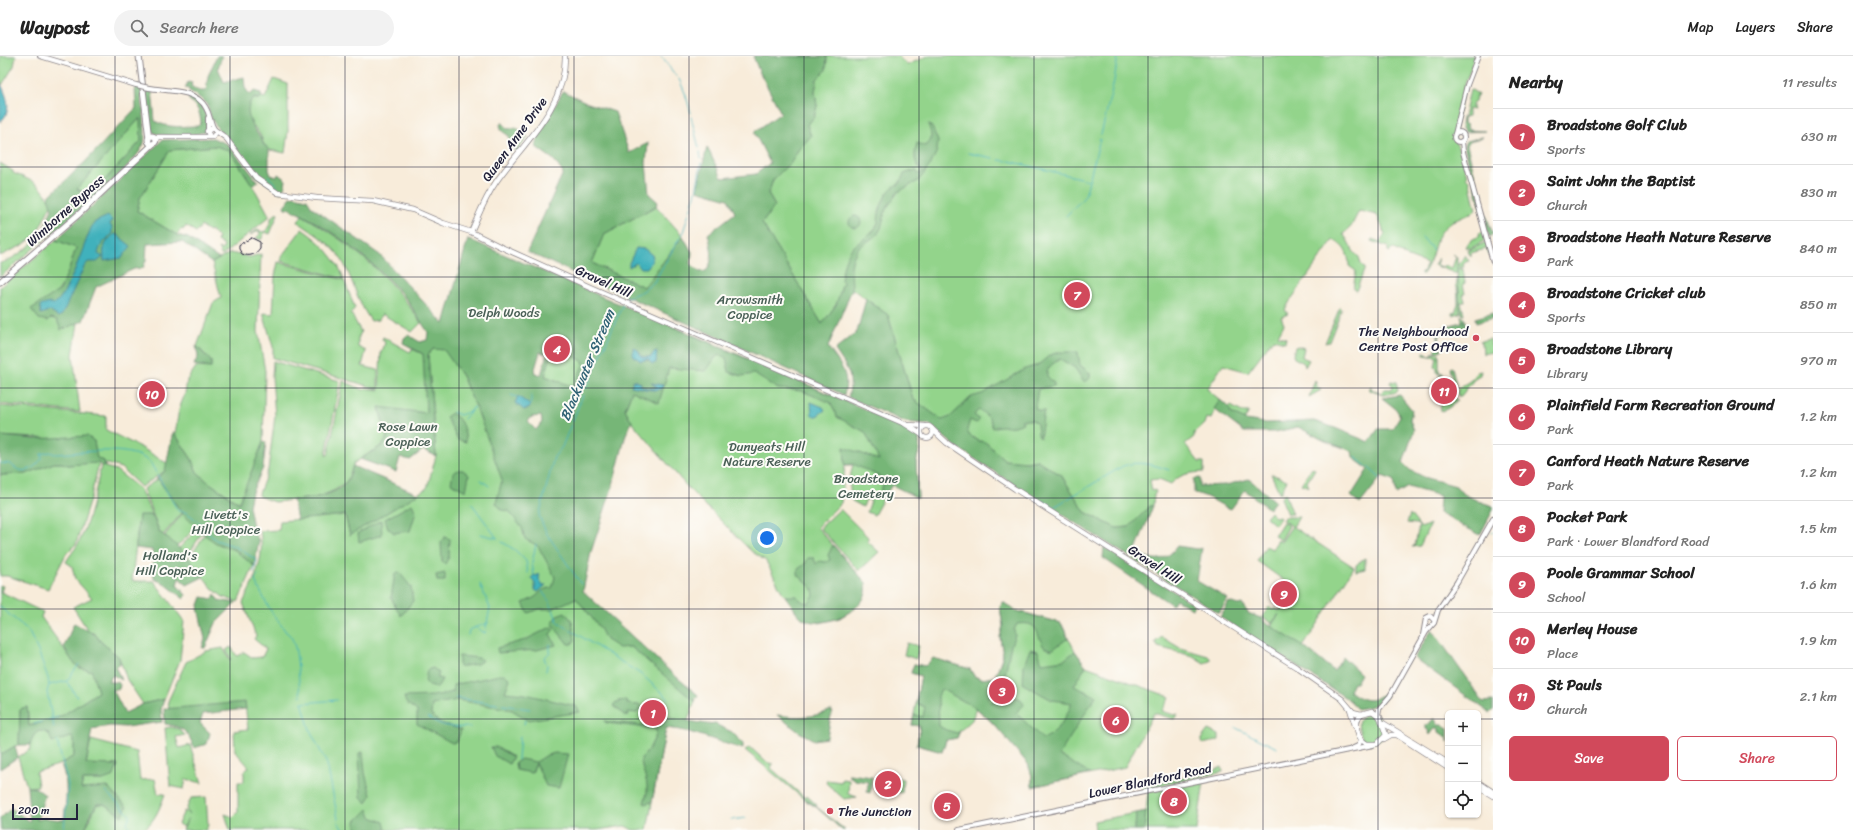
<!DOCTYPE html>
<html lang="en">
<head>
<meta charset="utf-8">
<style>
  :root { --surface:#fff; --page:#f2f2f2; --text:#222; --muted:#767676; --line:#e0e0e0; --accent:#d1495b }
  body { margin:0; font-family:Sriracha,sans-serif; background:var(--page); color:var(--text) }
  .controls { position:absolute; right:12px; bottom:12px; display:grid; overflow:hidden; border-radius:6px; box-shadow:0 1px 3px #0004 }
  .controls button { width:36px; height:36px; display:grid; place-items:center; padding:0; border:0; border-bottom:1px solid var(--line); background:var(--surface); color:var(--text); font:20px sans-serif }
  .scale { position:absolute; left:12px; bottom:10px; width:66px; box-sizing:border-box; padding-left:4px; border:2px solid #22223b; border-top:0; font-size:11px; line-height:14px; white-space:nowrap; color:#22223b; -webkit-text-stroke:3px #fdfcf7; paint-order:stroke }
  .you { position:absolute; left:767px; top:482px; width:14px; height:14px; margin:-10px; border:3px solid #fff; border-radius:50%; background:#1a73e8; box-shadow:0 0 0 6px #1a73e833 }
  .badge { display:grid; place-items:center; width:26px; height:26px; border-radius:50%; background:var(--accent); color:#fff; font-size:13px; font-weight:700 }
  .pin { position:absolute; translate:-50% -50%; border:2px solid #fff; box-shadow:0 1px 4px #0006 }
  .list { margin:0; padding:0; list-style:none }
  h2 { display:flex; justify-content:space-between; align-items:center; height:52px; margin:0; padding:0 16px; font-size:17px }
  h2 small { font-size:13px; font-weight:400; color:var(--muted) }
  .list li { display:grid; grid-template-columns:26px 1fr auto; gap:12px; align-items:center; box-sizing:border-box; height:56px; padding:0 16px; border-top:1px solid var(--line) }
  .list b { display:block; font-size:15px; white-space:nowrap }
  .list p { margin:0; font-size:13px; white-space:nowrap; color:var(--muted) }
  .list em { font-size:13px; font-style:normal; color:var(--muted) }
  .actions { display:flex; gap:8px; padding:12px 16px }
  .actions a { flex:1; padding:9px 0; border:1px solid var(--accent); border-radius:6px; text-align:center; font-size:14px; color:var(--accent) }
  .actions .main { background:var(--accent); color:#fff }
  .icon { flex:none; width:22px; height:22px; fill:none; stroke:currentColor; stroke-width:2; stroke-linecap:round; stroke-linejoin:round }
  .map { position:relative; flex:none; width:1493px; height:774px; overflow:hidden }
  header { display:flex; align-items:center; gap:24px; box-sizing:border-box; height:56px; padding:0 20px; background:var(--surface); border-bottom:1px solid var(--line) }
  header strong { font-size:19px }
  nav { display:flex; gap:22px; margin-inline-start:auto; font-size:14px }
  .search { width:280px; height:36px; background:var(--page); display:flex; align-items:center; gap:10px; box-sizing:border-box; padding:0 14px; border-radius:22px; color:var(--muted); font-size:15px }
  main { display:flex }
  aside { flex:1; background:var(--surface) }
  .map>svg:first-child { display:block }
  .green { fill:#93d48b; stroke:#5a7b63 }
  .forest { fill:#76b677; stroke:#4c6c59; fill-rule:evenodd }
  .water { fill:#41b1bc; stroke:#326a7c }
  .lines { fill:none; stroke-linecap:round; stroke-linejoin:round }
  .stream { stroke:#41b1bc; stroke-width:1 }
  .secondary-casing { stroke:#8d878a; stroke-width:6 }
  .primary-casing { stroke:#8d878a; stroke-width:6 }
  .trunk-casing { stroke:#8d878a; stroke-width:7 }
  .secondary { stroke:#fff; stroke-width:4 }
  .primary { stroke:#fff; stroke-width:4.5 }
  .trunk { stroke:#fff; stroke-width:5 }
  .rail { stroke:#22223b; stroke-width:1 }
  .secondary-bridge-casing { stroke:#8d878a; stroke-width:6; stroke-linecap:butt }
  .secondary-bridge { stroke:#fff; stroke-width:4 }
  .grid { fill:none; stroke:#22223b; stroke-width:1; stroke-opacity:0.55 }
  .poi-dot { fill:#d1495b; stroke:#fdfcf7; stroke-width:1.5 }
  .labels { text-anchor:middle; stroke-width:4; stroke-linejoin:round; paint-order:stroke }
  .street-label { font-size:13px; fill:#22223b; stroke:#fdfcf7 }
  .park-label { font-size:13px; fill:#4a6057; stroke:#fdfcf7 }
  .poi-label { font-size:13px; fill:#22223b; stroke:#fdfcf7; text-anchor:end }
  .water-label { font-size:14px; font-style:italic; fill:#306275; stroke:#fdfcf7 }
</style>
</head>
<body>
<header>
<strong>Waypost</strong>
<div class="search"><svg class="icon" aria-label="search" viewBox="0 0 24 24"><circle cx="10" cy="10" r="6"/><path d="M15 15l6 6"/></svg>Search here</div>
<nav><a>Map</a><a>Layers</a><a>Share</a></nav>
</header>
<main>
<div class="map">
<svg width="1493" height="774" viewBox="0 0 1493 774">
  <rect width="100%" height="100%" fill="#fdfcf7"/>
  <filter id="ink" filterUnits="userSpaceOnUse"><feTurbulence type="fractalNoise" baseFrequency=".025" numOctaves="2"/><feDisplacementMap in="SourceGraphic" scale="8" xChannelSelector="R" yChannelSelector="G"/><feConvolveMatrix kernelMatrix="1 2 1 2 8 2 1 2 1" color-interpolation-filters="sRGB"/></filter>
  <filter id="wash" filterUnits="userSpaceOnUse"><feTurbulence type="fractalNoise" baseFrequency=".012" numOctaves="4" result="noise"/><feDisplacementMap in="SourceGraphic" scale="16" xChannelSelector="R" yChannelSelector="G"/><feGaussianBlur stdDeviation="0.9" result="paint"/><feColorMatrix in="noise" values="0 0 0 0 0 0 0 0 0 0 0 0 0 0 0 0 0 1.4 0 .05"/><feComposite in="paint" operator="in"/></filter>
  <g filter="url(#wash)">
    <rect width="100%" height="100%" fill="#f8ecda"/>
    <g class="green">
      <polygon points="0,0 16,0 14,10 2,29 0,24"/>
      <path d="M825,0H898L907,9L928,0H1475L1464,31L1453,81L1462,100L1467,120L1466,121L1469,124L1476,154L1473,156L1454,165L1457,162C1429,179 1438,197 1423,218H1421V216H1423L1427,208L1403,199V198L1392,192L1390,196L1388,195V191L1371,185L1372,183L1380,186L1385,178L1377,159L1359,155L1351,171L1343,178C1350,186 1351,195 1359,201L1361,208L1365,212L1356,235L1353,233L1356,215L1349,210C1349,198 1344,189 1333,184L1290,245L1285,254L1288,258L1281,261L1284,268L1278,280L1286,282L1285,286L1273,283L1248,316L1223,309L1207,333L1220,344L1211,363L1206,362L1204,368L1194,377V381L1185,388L1199,406H1204V416C1190,417 1181,417 1171,428L1159,423L1150,424L1152,435L1155,434L1156,436L1154,439L1153,450H1150L1129,471L1117,472L1114,471L1085,456L1061,419L1037,404C1028,406 1013,408 1005,404C995,399 990,385 979,385L940,363L913,343L888,259L844,227L836,249L822,268L762,167L775,150L768,138L773,124L792,105L798,94L811,80L807,69L814,61L817,50L815,36L817,23L826,14L827,1Z"/>
      <path d="M274,23L288,28V75L285,97L270,94L263,87C262,73 237,62 253,43H259L262,41L265,42Z"/>
      <polygon points="1470,33 1478,38 1477,40 1476,40 1475,46 1472,48 1472,52 1473,54 1468,53 1468,60 1464,61"/>
      <polygon points="140,62 141,85 91,139 77,133"/>
      <polygon points="216,90 230,95 253,130 269,159 269,161 223,199 221,199 218,192 222,194 224,190 217,185 218,182 211,174 209,175 201,170 196,176 186,170 183,174 181,173 177,179 137,155 140,142 170,94"/>
      <path d="M0,107L13,115V117C31,124 43,128 51,149L36,179L23,189L0,200Z"/>
      <polygon points="656,150 683,180 644,231 592,207 604,178"/>
      <polygon points="277,157 278,158 270,178 265,176 261,184 256,182 260,178 259,175 250,179 258,173 262,176 266,175 271,166 271,162"/>
      <path d="M302,159C351,188 390,219 421,267L412,276L382,258L378,264L371,265C356,244 354,225 342,204C333,188 312,176 298,166Z"/>
      <path d="M302,173C321,186 337,202 344,223L281,205V201Z"/>
      <path d="M42,176L46,182L0,221V207C12,205 36,187 42,176Z"/>
      <polygon points="1483,176 1485,184 1468,194 1469,191 1466,192 1465,190 1473,183 1480,180 1479,177"/>
      <path d="M56,184L76,192C71,208 67,228 54,239L51,262L57,264L61,273L78,267L73,299L80,356L0,348V231Z"/>
      <polygon points="1486,186 1490,199 1488,199 1486,193 1471,197 1471,201 1468,195"/>
      <polygon points="230,197 250,201 261,198 258,275 265,315 263,386 240,447 208,426 197,416 191,402 175,378 179,353 185,338 187,324 196,311 211,312 211,305 197,290 213,247 221,242 212,207"/>
      <polygon points="1453,198 1457,201 1457,218 1434,209 1438,202 1436,209 1443,211 1444,209 1452,212 1456,201"/>
      <polygon points="1465,199 1469,205 1463,207 1464,211 1460,210 1460,213 1463,213 1465,227 1463,228 1465,238 1463,239 1465,245 1461,247 1464,258 1462,258 1459,247 1461,246 1460,245 1457,211"/>
      <polygon points="278,206 344,224 355,252 350,258 352,259 361,276 358,283 358,291 366,295 362,310 378,314 378,333 273,302 273,291 263,257 273,258 275,220"/>
      <polygon points="1458,219 1460,257 1453,259 1453,256 1455,257 1458,247 1457,231 1456,230"/>
      <polygon points="1340,251 1342,253 1329,286 1325,287"/>
      <path d="M1461,259L1466,265L1467,271L1442,277L1439,281L1442,294L1432,297L1436,295V289L1438,288C1438,268 1445,271 1462,266Z"/>
      <polygon points="659,264 908,372 919,382 919,394 916,407 918,442 891,428 880,437 884,441 874,459 867,456 871,445 866,443 863,451 852,445 849,425 853,409 845,409 841,447 817,471 866,527 865,540 853,553 840,562 820,567 802,562 782,536 766,505 751,495 689,433 632,366 625,353"/>
      <polygon points="383,281 410,296 412,293 425,299 426,357 379,352 387,382 383,389 354,407 347,425 335,434 316,442 274,446 258,440 268,414 272,383 275,360 272,321 273,305 340,325 326,399 328,399 343,325 364,334 366,332 379,334 381,295 383,293 385,286 382,284"/>
      <polygon points="1490,283 1491,289 1493,289 1493,296 1483,298 1482,286 1480,285"/>
      <polygon points="554,289 585,306 574,331 545,320"/>
      <polygon points="1298,290 1304,292 1302,301 1309,304 1305,311 1304,307 1294,302 1293,299 1295,291"/>
      <path d="M433,293H444L462,320L525,464L620,581L696,643L684,674L666,672L647,774H633L625,770L597,774H230L225,758L233,761L238,756V726H244V716L249,711L235,695L234,675L248,673L245,647L169,653L168,645L186,606L206,595L223,592L230,604L231,603L226,594L231,591L237,600L244,596L253,602L262,601L266,593L254,583L256,580L243,547C255,522 265,504 260,475L279,474L280,465L345,459L350,479L427,432L436,400L428,299Z"/>
      <polygon points="1424,297 1429,299 1439,297 1439,317 1443,317 1438,318 1437,316 1437,312 1435,311 1437,301 1424,299"/>
      <polygon points="1452,311 1456,329 1454,333 1450,312"/>
      <polygon points="1481,315 1480,319 1476,321 1461,340 1458,340 1457,337 1458,332 1470,325 1477,316"/>
      <polygon points="1443,318 1444,320 1440,321 1441,330 1449,329 1450,333 1447,332 1447,334 1445,330 1440,334 1441,338 1443,340 1441,340 1441,345 1446,347 1446,345 1453,339 1457,345 1447,353 1441,355 1439,320"/>
      <polygon points="1315,324 1317,331 1321,334 1309,341"/>
      <polygon points="1391,325 1396,326 1398,334 1397,336 1383,339 1369,334 1371,330 1371,333 1381,337 1385,333 1392,333 1393,330 1390,327"/>
      <polygon points="0,350 106,360 106,374 142,392 168,408 165,415 141,431 121,412 104,407 104,405 96,402 94,385 0,380"/>
      <polygon points="1231,350 1242,356 1249,356 1244,364 1231,357 1229,351"/>
      <polygon points="91,406 99,407 91,440 76,488 66,498 48,533 7,520 0,520 0,419 26,418 54,407 62,407 68,409"/>
      <path d="M101,410L116,414L140,433L152,459L139,460L132,525H154L184,565L180,604L164,643L143,648L127,624L119,601L100,585L96,579L87,573L73,551L92,542L75,523L72,510L66,506C69,500 74,495 78,488C89,468 96,433 101,410Z"/>
      <polygon points="1312,411 1315,413 1307,426 1309,431 1301,428"/>
      <polygon points="1271,418 1287,424 1280,438"/>
      <polygon points="158,423 182,457 163,479 160,477 143,433"/>
      <polygon points="1285,437 1293,458 1288,458 1281,442"/>
      <polygon points="840,453 869,482 867,485 879,496 859,515 820,472"/>
      <polygon points="1270,456 1275,461 1279,460 1280,462 1275,469 1266,461"/>
      <polygon points="183,457 197,471 176,491 165,479"/>
      <polygon points="1410,458 1421,472 1430,468 1420,490 1412,491 1415,489 1419,470 1416,468 1407,467"/>
      <polygon points="1285,461 1299,461 1293,471 1354,511 1303,591 1271,570 1279,558 1272,567 1262,561 1269,551 1273,554 1275,552 1279,555 1283,549 1280,546 1291,530 1293,531 1257,505 1266,490 1272,493 1278,484 1281,486 1292,470 1282,464"/>
      <polygon points="1283,466 1289,470 1281,484 1274,480"/>
      <polygon points="199,472 202,477 187,501 179,492"/>
      <polygon points="205,478 216,487 235,494 254,510 238,546 223,541 213,533 189,503"/>
      <polygon points="1365,502 1365,513 1356,515 1356,509"/>
      <polygon points="0,529 3,530 1,536 43,556 41,561 74,607 79,612 92,614 98,636 60,661 29,670 27,651 20,653 19,689 15,690 0,699"/>
      <path d="M1003,546L1014,554L1061,567L1075,595L1086,610L1170,641L1162,655L1174,659L1178,658L1174,663L1154,657L1125,711L1032,731C1032,725 1033,718 1030,712C1025,697 989,663 976,652L972,664L960,675L957,682L946,684L942,696L917,689L920,670L912,669L921,620L911,617L914,608L925,610L933,602L970,613L974,620L982,623L995,621L1003,599L1000,581L1003,570L1000,551Z"/>
      <polygon points="1162,581 1180,592 1208,600 1210,602 1210,605 1204,607 1193,600 1158,591 1155,586"/>
      <polygon points="907,587 919,590 916,603 904,599"/>
      <path d="M1371,657L1377,659L1385,676L1382,682L1371,688L1363,684C1358,669 1353,663 1371,657Z"/>
      <polygon points="171,671 179,673 185,679 176,681 179,692 190,689 202,727 186,723 184,733 170,730 165,672"/>
      <path d="M43,674L49,678L72,680L74,685V700L61,708L36,716L38,730L27,731L18,701L31,693C29,683 33,676 43,674Z"/>
      <polygon points="1208,674 1219,679 1219,684 1203,688 1201,686 1201,683"/>
      <path d="M91,684L137,696L140,724L155,723L158,738H165C160,752 155,765 143,774H85L97,748H104L111,752L127,751L81,733L83,724H103L118,709H86Z"/>
      <polygon points="750,691 766,706 773,708 771,712 805,742 807,740 817,749 816,751 805,744 745,694"/>
      <polygon points="1222,711 1223,716 1144,733 1141,731 1142,729 1206,718"/>
      <polygon points="878,719 903,723 902,737 876,731"/>
      <polygon points="842,723 849,724 848,738 857,741 844,743 826,727 827,724 841,726"/>
      <polygon points="1204,725 1197,774 1144,774 1148,735"/>
      <polygon points="206,741 208,769 206,774 183,774 188,762 184,771 178,768 184,755 190,758 186,754 191,742"/>
      <polygon points="1136,757 1135,774 1095,774 1094,765"/>
    </g>
    <g class="forest">
      <path d="M217,0H222L218,12L224,26L244,21L245,32L250,39L254,35L261,37V40H262L259,43L253,42C244,53 249,66 257,77C260,81 262,82 263,88L269,93V114L271,119L277,121L278,118L286,124L285,130L281,137L256,120L232,87L218,73L211,62L207,48L195,38L189,35V33L185,32L188,26L192,27L191,30L199,35H206L208,20Z"/>
      <path d="M753,0L827,1L826,14L817,23L815,36L817,50L814,61L807,69L811,80L798,94L792,105L773,124L768,138L775,150L762,167L822,268L836,249L843,226L841,224C843,211 845,196 857,188C865,182 872,179 877,169C879,166 878,161 879,157C881,147 888,131 899,128L904,118L916,114L918,118L922,117V115C913,106 914,99 917,87L925,90C934,85 931,77 928,68L932,71L938,85L937,95L931,108L923,119L918,125L898,136L886,153L881,172L877,179L858,192L853,202L851,211L852,233L828,291C840,309 850,317 844,339L700,273L527,196L563,117L554,104L536,91L538,81L563,35L588,47L615,56L629,97L648,87L646,107L649,138L658,146L656,150L604,178L592,207L644,231L683,180L692,196L691,208L700,216L706,215C715,204 711,190 708,178L735,157L728,143L697,134L707,91L722,122L756,118L770,107L754,76L781,57L759,15Z"/>
      <path d="M135,31L141,32C142,46 147,75 144,87C139,107 65,166 46,182L42,176L52,153L48,141L85,106L136,52ZM140,62L141,85L91,139L77,133Z"/>
      <path d="M146,34H152L155,65C168,73 184,70 198,70L201,67C200,57 198,50 189,44V40C205,47 208,58 206,74C199,81 163,81 154,77L149,70Z"/>
      <polygon points="1462,61 1464,61 1464,68 1467,69 1468,74 1485,75 1464,76 1461,70"/>
      <polygon points="502,66 508,73 516,71 528,81 517,95 510,91 509,80 502,75 500,69"/>
      <polygon points="1483,81 1470,85 1467,89 1482,148 1493,178 1489,181 1464,90 1466,85"/>
      <polygon points="213,82 229,89 258,126 253,130 230,95 216,90 170,94 140,142 137,155 177,179 188,182 219,203 212,207 182,186 147,188 146,204 143,212 134,213 96,231 83,265 61,274 57,264 51,262 48,265 39,263 31,253 60,234 69,213 76,192 56,184 162,84"/>
      <path d="M294,140L307,143L312,151L380,199L444,268L468,183L908,372L915,377L919,382V394L916,407L918,442L892,429L884,441L880,437L885,423L853,408L845,409L844,391L879,404L865,376L837,361L831,347L802,335L778,333L754,318L742,320L729,316L726,302L719,299L716,301L706,315L669,312L659,347L632,335L625,353L632,366L626,378L613,429L591,496L583,535L673,618L698,639L694,645L631,591L619,592L606,584L600,572L576,542L552,553H540L528,557L523,547C527,545 532,543 535,541C541,536 543,532 552,532L555,521L538,490L525,483L522,472L509,455L502,454L496,447L502,424L479,359L462,320L444,294L433,293L428,299L436,400L423,394L410,404L400,401L396,416L360,403L383,389L387,382L379,351L426,357L423,298L403,287L404,282L408,279L420,286L427,284L428,276C420,265 414,254 406,243C380,211 333,173 296,156C292,154 290,152 285,152L284,150L291,141ZM554,289L584,306L574,331L545,320ZM638,294L642,301H651L652,299L656,307C648,304 642,304 633,300ZM540,296L547,298L541,319L534,316ZM634,324L641,327V330C646,332 653,333 657,331V329L662,332C654,336 644,332 637,331ZM541,360L542,366L536,374L528,366L531,361Z"/>
      <circle cx="855" cy="166" r="6"/>
      <path d="M866,243L888,259L913,343L942,364L950,361L971,341L982,338L1025,313L1038,309L1050,299L1059,296H1078L1080,309L1090,317V322L1087,325H1083L1075,312L1060,303C1053,308 1046,311 1047,320L1054,327V330L1038,333L1035,352L1039,355H1044L1040,382L1038,379L1037,368L1033,364H1021L1023,367C1009,374 1004,367 993,372L989,362L979,353L974,359L978,362L979,365L976,367L970,364L967,374L969,379L979,385L985,386L1005,404L1027,406L1037,404L1061,419L1085,456L1114,471L1117,472L1129,471L1150,450H1153L1135,496C1153,505 1164,508 1177,490L1197,493L1202,492L1197,525L1228,543L1219,557L1021,433L955,390L929,368L905,366L848,341C854,319 847,312 835,294L857,276Z"/>
      <polygon points="1493,257 1493,262 1476,267 1475,262"/>
      <polygon points="1463,264 1465,264 1464,270 1461,269 1457,273 1440,276 1439,279 1441,292 1439,293 1438,276 1442,272 1462,266"/>
      <polygon points="196,290 211,305 211,312 194,309 198,300"/>
      <polygon points="1400,339 1412,354 1410,364 1414,374 1403,407 1410,414 1424,421 1456,430 1462,437 1478,445 1493,450 1493,454 1480,479 1439,457 1440,440 1408,431 1396,438 1394,424 1382,420 1360,448 1351,440 1368,413 1353,402 1352,395 1325,385 1298,371 1275,376 1244,376 1214,353 1220,344 1229,351 1231,357 1245,364 1266,367 1314,365 1335,372 1369,386 1378,373 1392,373 1400,360 1396,353 1382,342"/>
      <path d="M452,357C462,364 465,373 466,386L458,384L446,361Z"/>
      <polygon points="173,375 191,402 197,416 208,426 239,447 263,386 266,386 263,412 252,436 249,450 253,471 259,486 254,510 235,494 216,487 202,477 182,457 158,423 156,423 165,415"/>
      <polygon points="0,380 35,383 87,380 94,385 97,402 104,405 104,407 107,410 101,410 99,407 68,409 62,407 54,407 26,418 0,419"/>
      <path d="M353,410L418,438L350,479L345,459L297,464L293,444C310,443 336,440 347,425C350,421 351,415 353,410Z"/>
      <polygon points="458,414 463,414 469,419 466,435 451,427 453,417"/>
      <path d="M1200,422V430L1226,429L1249,423L1275,445L1269,453L1245,434L1231,453C1217,448 1210,440 1194,437V423Z"/>
      <polygon points="412,448 416,456 410,475 394,477 388,472 385,463"/>
      <path d="M139,459H152L160,477C173,483 194,508 203,521L187,529L179,522L177,529L186,539L184,543L164,527L154,523L152,494L136,492Z"/>
      <polygon points="381,464 382,479 359,486 358,477"/>
      <polygon points="444,481 450,483 449,501 445,508 442,505 441,487"/>
      <path d="M833,489L866,527C866,531 867,537 865,540C857,558 820,574 802,562C796,557 790,546 785,540H796L803,546L809,547L814,540L813,533L798,519V513L805,508L808,502H814L816,508L819,505L826,506L830,504L828,499Z"/>
      <polygon points="1104,491 1195,549 1192,553 1176,543 1172,549 1103,502"/>
      <polygon points="399,516 411,531 413,545 401,560 391,542 395,517"/>
      <polygon points="445,517 445,525 437,525 436,519"/>
      <polygon points="215,538 218,544 236,547 216,567 205,592 202,592 205,583 198,552 202,541 213,543"/>
      <path d="M1003,546L1014,554L1061,567L1068,582L1052,594L1044,591C1035,577 1040,565 1017,568L1014,574L1015,579L1011,589L1004,624L988,643L992,646L995,645L999,640L1009,639L1021,643L1024,649L1016,657L1043,683C1057,678 1067,660 1072,647L1052,644L1023,628L1024,609L1030,593L1038,595L1042,607L1064,604L1075,595L1086,610L1074,630L1096,640L1059,699L1090,718L1032,731V720L1028,708L991,665L976,652L941,633L938,640L939,670L946,674L957,677L960,675L957,682L946,684L942,696L917,689L920,670L912,669L914,659L923,661L925,651L916,647L921,620L911,617L914,608L925,610L933,602L970,613L974,620L982,623L995,621L1003,599L1000,581L1003,570L1000,551Z"/>
      <path d="M1229,546L1238,549L1242,548L1248,557L1263,563L1265,567L1272,569L1271,570L1304,591L1334,615L1343,601L1361,618L1356,627H1353L1349,635C1363,644 1369,648 1383,638L1387,639C1381,649 1369,651 1358,653L1349,644L1220,561Z"/>
      <polygon points="565,556 572,565 575,584 572,588 568,588 552,568 557,559"/>
      <path d="M74,567L96,579L100,585L119,601L120,609L115,611L122,624L113,619L108,626H118L120,629L119,633L113,634L125,657L143,648L164,643L161,654L162,666L126,671L110,670L92,673L86,708L118,709L114,720L103,724H83L81,733L108,731L127,751L122,760L104,748H97L90,760L85,774H1L0,763L11,752L30,766L27,731L36,732L45,739L37,764L44,762L64,764C66,743 69,729 61,708L74,700V685L72,681L52,686L49,678C38,671 33,678 30,689H19L20,653L27,651L29,670L60,661L98,636L92,615C73,611 74,608 64,591Z"/>
      <polygon points="551,571 554,573 550,578 556,589 537,594 498,597 497,592 525,584"/>
      <polygon points="1432,573 1483,646 1493,645 1493,654 1490,657 1414,602"/>
      <polygon points="459,600 479,602 483,604 477,608 459,611"/>
      <polygon points="433,612 439,617 437,622 442,623 437,632 429,630 425,625 427,614"/>
      <polygon points="504,618 510,623 505,636 525,638 576,650 580,656 528,664 512,654 457,644 432,649 431,659 439,666 461,674 457,686 452,687 417,668 417,655 406,647 404,641 433,640 453,636 453,629"/>
      <polygon points="626,644 627,648 640,649 641,651 637,657 628,656 629,659 625,660 613,649 615,647 619,647 618,645"/>
      <path d="M245,646L246,653L203,658L200,667L210,677L207,688L194,692C188,675 183,671 165,668L164,653Z"/>
      <path d="M832,654L827,682L814,684L799,676L777,659C799,662 811,662 832,654Z"/>
      <path d="M659,660L707,668L716,667L719,670L732,676L743,688V693C717,686 692,674 666,672L652,746L645,748L644,747C645,743 647,738 647,734C648,723 641,714 641,702L648,695L657,677L655,673L607,667L604,665L653,670L654,666H657Z"/>
      <polygon points="1433,663 1435,663 1438,669 1443,669 1448,672 1448,686 1448,682 1439,676 1439,673 1436,671 1430,679 1428,674 1426,673 1426,669 1429,668"/>
      <polygon points="15,690 18,701 0,713 0,699"/>
      <polygon points="491,691 496,691 513,701 509,708 495,700"/>
      <polygon points="363,696 365,717 371,739 367,747 361,741 359,697"/>
      <polygon points="555,697 568,698 559,732 546,730 536,707 532,717 516,714 515,707 521,703 536,706 547,699"/>
      <polygon points="849,718 872,721 870,737 867,736 868,726 855,724 849,720"/>
      <polygon points="807,743 845,774 842,774 816,751 805,744"/>
      <polygon points="368,753 371,761 384,766 386,774 356,774 356,765"/>
      <polygon points="1146,755 1144,774 1135,774 1136,757"/>
    </g>
    <g class="water">
      <path d="M0,26C6,38 14,55 0,66Z"/>
      <path d="M108,160L112,164L110,169L112,171V177C106,185 100,187 98,198L103,201L97,206H88L84,211L62,259L58,261L50,255L41,258L40,250L49,247L54,248C68,240 84,188 91,172L95,166Z"/>
      <path d="M114,178H116L131,190L122,202L104,205C103,192 103,188 114,178Z"/>
      <polygon points="636,192 645,193 653,200 651,207 647,212 641,212 636,207 629,211 629,207"/>
      <polygon points="633,291 638,294 642,301 651,301 654,296 657,295 656,307 652,308 648,303 641,305 633,300"/>
      <path d="M633,324L641,327V330C646,332 653,333 657,331L651,327L663,329L662,332C653,337 640,331 631,330Z"/>
      <polygon points="518,340 531,350 528,353 524,354 515,347"/>
      <polygon points="811,346 823,351 825,354 817,360 812,360"/>
      <polygon points="538,518 540,518 539,523 542,529 546,529 538,536 535,534 535,528 531,522 534,519 537,520"/>
    </g>
    <g class="lines">
      <g class="stream">
        <polyline points="661,0 676,20"/>
        <polyline points="679,23 685,37 691,57"/>
        <polyline points="691,61 699,92"/>
        <polyline points="1101,79 1114,25 1118,0"/>
        <polyline points="700,96 701,103"/>
        <polyline points="968,97 993,102"/>
        <polyline points="999,104 1007,105"/>
        <polyline points="1009,105 1088,124"/>
        <polyline points="268,120 277,130"/>
        <polyline points="1066,160 1085,140 1100,83"/>
        <polyline points="1422,181 1433,194"/>
        <polyline points="625,245 626,242 643,235 654,226 683,176 696,136 701,107"/>
        <polyline points="586,333 623,248"/>
        <polyline points="511,339 517,341"/>
        <polyline points="530,349 532,339"/>
        <polyline points="453,356 460,359 471,355"/>
        <polyline points="464,363 474,351"/>
        <polyline points="1355,401 1366,410"/>
        <path d="M0,407L11,408C21,420 34,414 42,402L41,398L50,396L55,398C81,397 129,388 150,406L178,455C188,454 194,464 203,469V472L216,484L234,490L257,504L254,516"/>
        <polyline points="1368,411 1382,424"/>
        <polyline points="481,424 489,430"/>
        <path d="M1042,445L1054,451L1123,410C1139,404 1154,409 1169,414"/>
        <polyline points="472,448 497,482"/>
        <polyline points="1492,476 1493,476"/>
        <polyline points="480,478 497,482"/>
        <polyline points="502,486 515,494 526,505 528,517"/>
        <polyline points="534,519 532,507 536,488"/>
        <polyline points="257,520 258,519"/>
        <path d="M256,522L255,525L269,552L286,576C300,583 297,625 301,640"/>
        <polyline points="581,528 547,478 539,460 554,401 562,391 583,339"/>
        <polyline points="542,535 549,545"/>
        <polyline points="550,547 558,566 642,619 669,643"/>
        <polyline points="0,551 28,574 39,597 48,622 49,629 47,636 54,672"/>
        <polyline points="475,571 485,577 490,552 480,528"/>
        <polyline points="468,579 469,574 488,567"/>
        <polyline points="546,615 547,609 544,602 550,596 550,588"/>
        <polyline points="67,626 77,641"/>
        <polyline points="49,629 67,625 79,608"/>
        <polyline points="456,642 530,653"/>
        <polyline points="302,646 310,674 327,708 339,768 343,774"/>
        <polyline points="302,647 337,644"/>
        <path d="M428,661C440,671 455,672 470,671"/>
        <polyline points="34,668 58,661"/>
        <polyline points="524,668 525,664"/>
        <polyline points="1236,672 1277,692"/>
        <polyline points="57,685 68,728 64,774"/>
        <polyline points="518,704 520,680"/>
        <polyline points="106,736 130,759 127,767 130,774"/>
        <polyline points="731,764 746,762"/>
      </g>
    </g>
  </g>
  <g filter="url(#ink)">
    <g class="lines">
      <g class="secondary-casing">
        <g id="secondary">
          <polyline points="40,0 136,29"/>
          <path d="M149,32C167,35 196,33 206,52C210,59 210,66 214,73"/>
          <polyline points="208,74 208,62"/>
          <circle cx="1459" cy="81" r="5"/>
          <polyline points="1455,78 1467,29 1478,0"/>
          <polyline points="1462,85 1463,96 1493,206"/>
          <polyline points="1423,579 1426,562 1430,560 1434,564"/>
          <polyline points="1378,659 1379,653 1390,640 1426,576 1434,567 1438,554 1457,526 1493,463"/>
          <polyline points="1351,693 1358,690 1361,684"/>
          <polyline points="959,774 1373,689"/>
        </g>
      </g>
      <g class="primary-casing">
        <g id="primary">
          <polyline points="215,74 226,82 256,122 278,137 317,142 373,145 413,154 443,167 471,176 501,191 590,231 905,368 921,378"/>
          <polyline points="155,81 213,81 216,76 213,72 207,75 210,81"/>
          <path d="M471,176C479,158 485,142 496,126C523,87 566,52 565,0"/>
          <polyline points="909,369 925,370"/>
          <circle cx="927" cy="376" r="6"/>
          <polyline points="932,373 947,387 1015,433 1296,611 1342,643 1353,656 1361,658"/>
          <polyline points="1350,653 1355,669"/>
          <path d="M1372,655L1380,661L1386,679L1377,688H1367C1357,683 1353,667 1361,658Z"/>
          <polyline points="1383,667 1448,707"/>
          <polyline points="1384,683 1391,679 1397,679 1448,712"/>
          <polyline points="1478,726 1493,736"/>
          <polyline points="1478,731 1493,740"/>
        </g>
      </g>
      <g class="trunk-casing">
        <g id="trunk">
          <polyline points="139,0 149,83"/>
          <circle cx="152" cy="84" r="4"/>
          <polyline points="0,226 79,158 153,88"/>
        </g>
      </g>
      <use href="#secondary" class="secondary"/>
      <use href="#primary" class="primary"/>
      <use href="#trunk" class="trunk"/>
      <path class="rail" d="M252,182L260,186V192C255,199 250,201 242,198L239,193V189Z"/>
      <g class="secondary-bridge-casing">
        <polyline id="secondary-bridge" points="136,29 149,32"/>
      </g>
      <use href="#secondary-bridge" class="secondary-bridge"/>
    </g>
  </g>
  <path class="grid" d="M115,0V774M230,0V774M345,0V774M459,0V774M574,0V774M689,0V774M804,0V774M919,0V774M1034,0V774M1148,0V774M1263,0V774M1378,0V774M0,111H1493M0,221H1493M0,332H1493M0,442H1493M0,553H1493M0,663H1448M1478,663H1493"/>
  <g class="poi-dot">
    <circle cx="1476" cy="282" r="4"/>
    <circle cx="830" cy="755" r="4"/>
  </g>
  <g class="labels">
    <g class="street-label">
      <text transform="translate(514 83) rotate(-54)" y="5">Queen Anne Drive</text>
      <text transform="translate(65 154) rotate(-42)" y="5">Wimborne Bypass</text>
      <text transform="translate(604 225) rotate(24)" y="5">Gravel Hill</text>
      <text transform="translate(1155 508) rotate(33)" y="5">Gravel Hill</text>
      <text transform="translate(1150 724) rotate(-12)" y="5">Lower Blandford Road</text>
    </g>
    <g class="park-label">
      <text x="750" y="248">Arrowsmith<tspan x="750" dy="15">Coppice</tspan></text>
      <text x="504" y="261">Delph Woods</text>
      <text x="408" y="375">Rose Lawn<tspan x="408" dy="15">Coppice</tspan></text>
      <text x="767" y="395">Dunyeats Hill<tspan x="767" dy="15">Nature Reserve</tspan></text>
      <text x="866" y="427">Broadstone<tspan x="866" dy="15">Cemetery</tspan></text>
      <text x="226" y="463">Livett's<tspan x="226" dy="15">Hill Coppice</tspan></text>
      <text x="170" y="504">Holland's<tspan x="170" dy="15">Hill Coppice</tspan></text>
    </g>
    <g class="poi-label">
      <text x="1468" y="280">The Neighbourhood<tspan x="1468" dy="15">Centre Post Office</tspan></text>
      <text x="838" y="760" text-anchor="start">The Junction</text>
    </g>
    <g class="water-label">
      <text transform="translate(587 309) rotate(-67)" y="5">Blackwater Stream</text>
    </g>
  </g>
</svg>
<div class="controls">
<button>+</button>
<button>−</button>
<button><svg class="icon" aria-label="locate" viewBox="0 0 24 24"><circle cx="12" cy="12" r="6"/><path d="M12 2v4M12 18v4M2 12h4M18 12h4"/></svg></button>
</div>
<div class="scale">200 m</div>
<div class="you"></div>
<div class="pin badge" style="left:653px;top:657px">1</div>
<div class="pin badge" style="left:888px;top:728px">2</div>
<div class="pin badge" style="left:1002px;top:635px">3</div>
<div class="pin badge" style="left:557px;top:293px">4</div>
<div class="pin badge" style="left:947px;top:750px">5</div>
<div class="pin badge" style="left:1116px;top:664px">6</div>
<div class="pin badge" style="left:1077px;top:239px">7</div>
<div class="pin badge" style="left:1174px;top:745px">8</div>
<div class="pin badge" style="left:1284px;top:538px">9</div>
<div class="pin badge" style="left:152px;top:338px">10</div>
<div class="pin badge" style="left:1444px;top:335px">11</div>
</div>
<aside>
<h2>Nearby<small>11 results</small></h2>
<ul class="list">
<li><span class="badge">1</span><div><b>Broadstone Golf Club</b><p>Sports</p></div><em>630 m</em></li>
<li><span class="badge">2</span><div><b>Saint John the Baptist</b><p>Church</p></div><em>830 m</em></li>
<li><span class="badge">3</span><div><b>Broadstone Heath Nature Reserve</b><p>Park</p></div><em>840 m</em></li>
<li><span class="badge">4</span><div><b>Broadstone Cricket club</b><p>Sports</p></div><em>850 m</em></li>
<li><span class="badge">5</span><div><b>Broadstone Library</b><p>Library</p></div><em>970 m</em></li>
<li><span class="badge">6</span><div><b>Plainfield Farm Recreation Ground</b><p>Park</p></div><em>1.2 km</em></li>
<li><span class="badge">7</span><div><b>Canford Heath Nature Reserve</b><p>Park</p></div><em>1.2 km</em></li>
<li><span class="badge">8</span><div><b>Pocket Park</b><p>Park · Lower Blandford Road</p></div><em>1.5 km</em></li>
<li><span class="badge">9</span><div><b>Poole Grammar School</b><p>School</p></div><em>1.6 km</em></li>
<li><span class="badge">10</span><div><b>Merley House</b><p>Place</p></div><em>1.9 km</em></li>
<li><span class="badge">11</span><div><b>St Pauls</b><p>Church</p></div><em>2.1 km</em></li>
</ul>
<div class="actions"><a class="main">Save</a><a>Share</a></div>
</aside>
</main>
</body>
</html>
